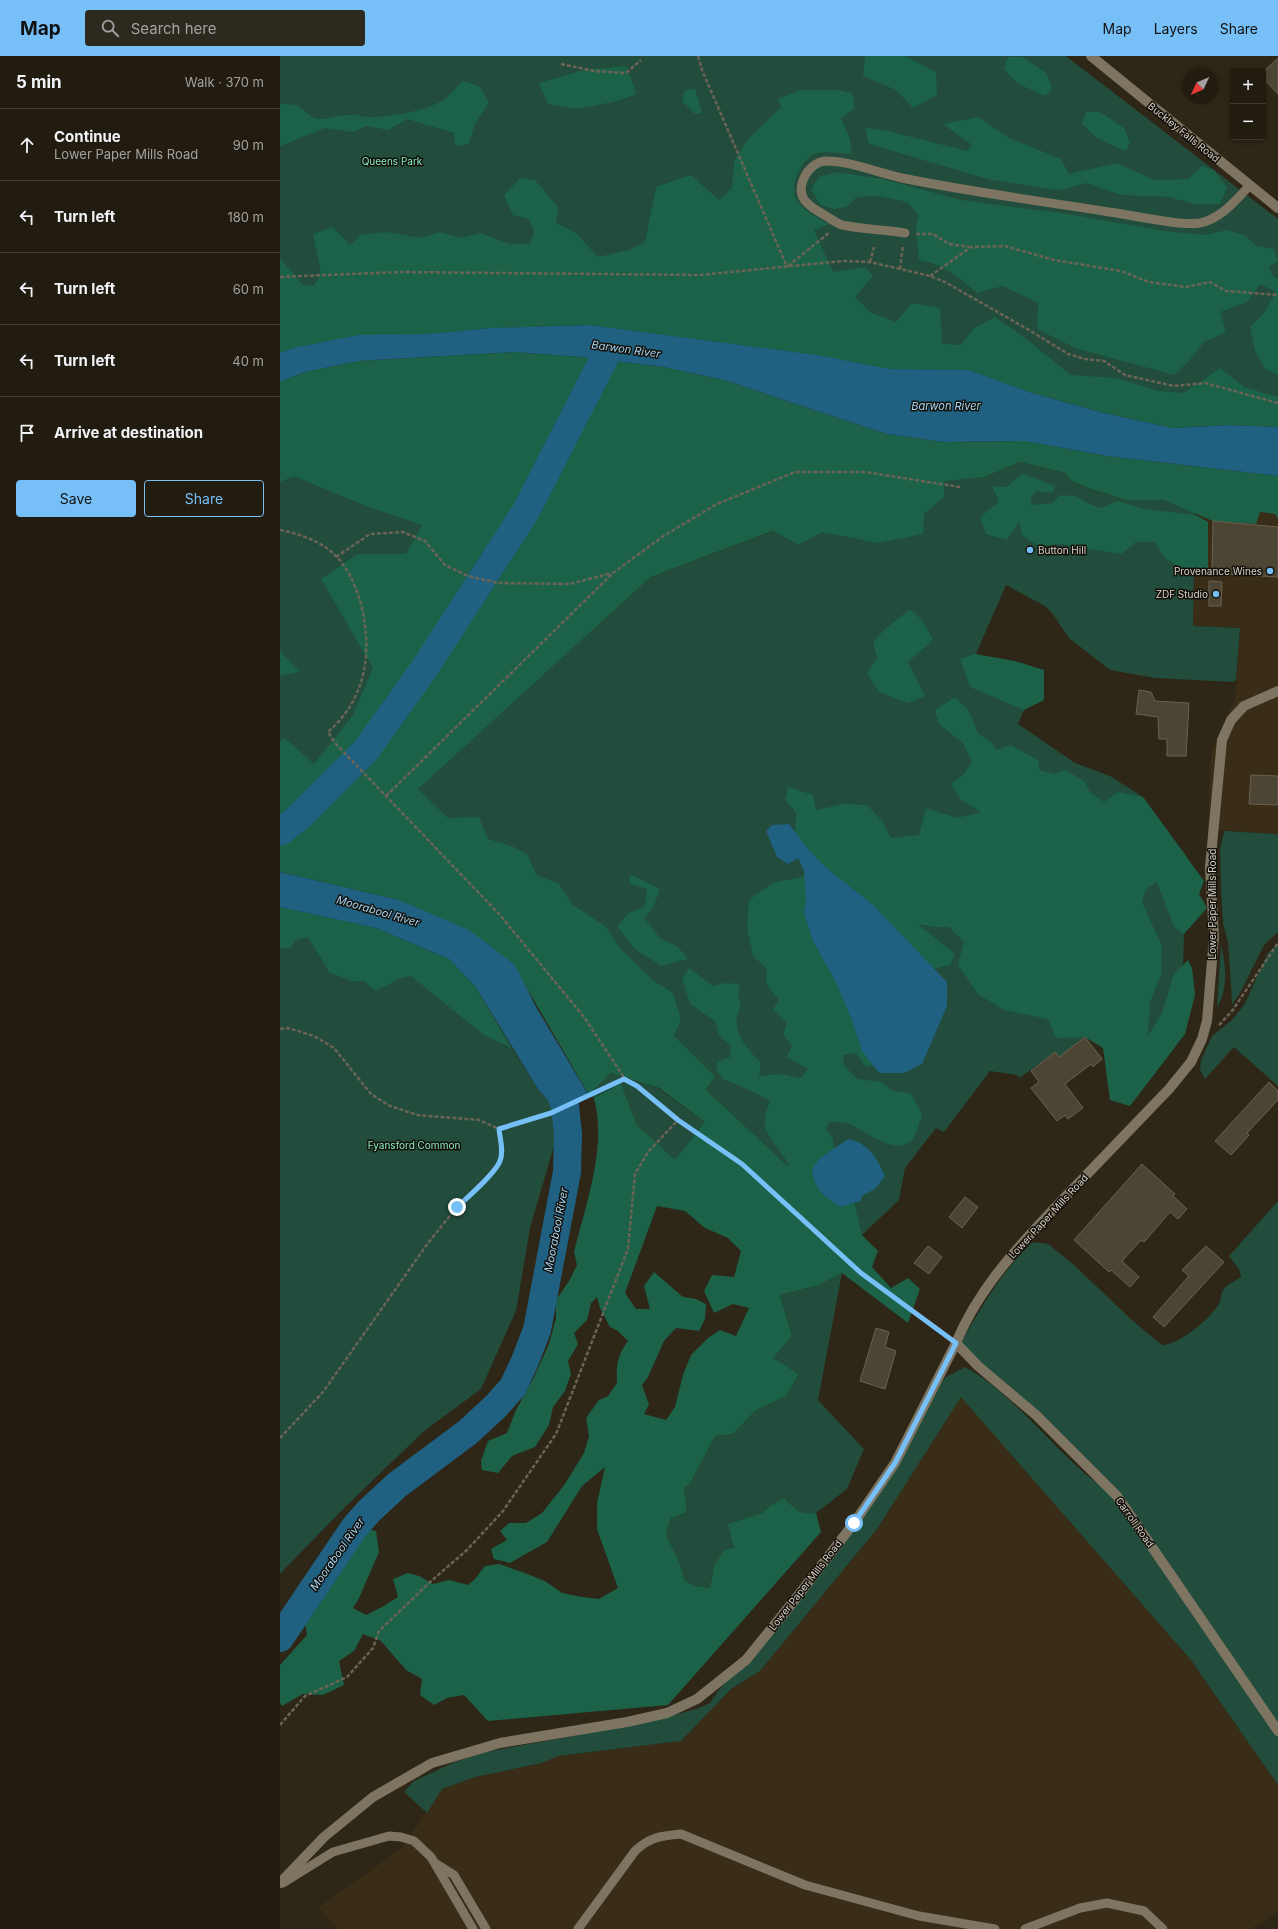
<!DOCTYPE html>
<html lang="en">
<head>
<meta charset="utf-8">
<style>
  :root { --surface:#221c10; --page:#2e291e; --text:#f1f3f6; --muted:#a2a19f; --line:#3f3a30; --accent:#77bff7 }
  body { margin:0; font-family:Inter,sans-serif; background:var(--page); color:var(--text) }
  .controls { position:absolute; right:12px; top:12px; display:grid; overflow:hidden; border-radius:4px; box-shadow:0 2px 6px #0003 }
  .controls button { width:36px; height:36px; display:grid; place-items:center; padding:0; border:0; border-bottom:1px solid var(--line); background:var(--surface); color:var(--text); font:20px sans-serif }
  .compass { position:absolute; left:902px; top:12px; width:36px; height:36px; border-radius:50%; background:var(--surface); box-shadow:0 2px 6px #0003; rotate:226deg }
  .stop { position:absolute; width:12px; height:12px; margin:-9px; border:3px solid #77bff7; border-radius:50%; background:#fff }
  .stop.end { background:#77bff7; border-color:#fff; box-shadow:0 1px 4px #0008 }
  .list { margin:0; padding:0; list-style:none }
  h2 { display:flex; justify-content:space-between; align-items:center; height:52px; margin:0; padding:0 16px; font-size:17px }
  h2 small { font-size:13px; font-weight:400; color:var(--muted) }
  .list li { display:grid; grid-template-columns:26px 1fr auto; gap:12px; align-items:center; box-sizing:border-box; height:72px; padding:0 16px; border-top:1px solid var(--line) }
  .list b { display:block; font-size:15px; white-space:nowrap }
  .list p { margin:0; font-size:13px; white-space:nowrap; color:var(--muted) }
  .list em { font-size:13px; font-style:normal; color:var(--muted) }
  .actions { display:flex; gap:8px; padding:12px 16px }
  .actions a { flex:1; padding:9px 0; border:1px solid var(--accent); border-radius:4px; text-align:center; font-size:14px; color:var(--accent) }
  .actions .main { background:var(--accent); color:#111 }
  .icon { flex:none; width:22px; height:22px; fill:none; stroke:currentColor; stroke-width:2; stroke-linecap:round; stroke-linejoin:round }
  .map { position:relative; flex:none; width:998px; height:1873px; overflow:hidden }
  header { display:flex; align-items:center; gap:24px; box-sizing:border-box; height:56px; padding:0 20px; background:var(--accent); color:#111 }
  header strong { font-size:19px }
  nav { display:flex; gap:22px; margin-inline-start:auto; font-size:14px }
  .search { width:280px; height:36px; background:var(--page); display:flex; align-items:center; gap:10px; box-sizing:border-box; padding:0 14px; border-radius:4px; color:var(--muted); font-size:15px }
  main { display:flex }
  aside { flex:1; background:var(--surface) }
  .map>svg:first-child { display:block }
  .built { fill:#392d18 }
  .green { fill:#224c3b }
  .forest { fill:#1b6249; fill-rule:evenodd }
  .water { fill:#206080 }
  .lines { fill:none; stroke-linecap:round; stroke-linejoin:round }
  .river { stroke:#206080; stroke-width:28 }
  .building { fill:#4d4534; stroke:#6b6251 }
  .path { stroke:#6b6456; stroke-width:2.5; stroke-dasharray:4 2; stroke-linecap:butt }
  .lane { stroke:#7d7462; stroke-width:9 }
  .street { stroke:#7d7462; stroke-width:10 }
  .secondary { stroke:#7d7462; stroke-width:10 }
  .route { stroke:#77bff7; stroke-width:5 }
  .poi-dot { fill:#77bff7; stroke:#130f09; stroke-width:1.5 }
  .labels { text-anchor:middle; stroke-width:3; stroke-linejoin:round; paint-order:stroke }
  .street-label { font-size:10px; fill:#d6d1c7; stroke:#130f09 }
  .park-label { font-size:10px; fill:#89edc2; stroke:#130f09 }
  .poi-label { font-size:10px; fill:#d6d1c7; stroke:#130f09; text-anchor:end }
  .water-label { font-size:11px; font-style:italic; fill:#a4d6f5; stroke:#130f09 }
</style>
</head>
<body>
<header>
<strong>Map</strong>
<div class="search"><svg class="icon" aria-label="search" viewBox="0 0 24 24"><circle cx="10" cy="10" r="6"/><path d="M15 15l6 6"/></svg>Search here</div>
<nav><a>Map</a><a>Layers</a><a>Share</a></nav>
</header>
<main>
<aside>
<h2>5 min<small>Walk · 370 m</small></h2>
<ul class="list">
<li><svg class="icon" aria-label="ahead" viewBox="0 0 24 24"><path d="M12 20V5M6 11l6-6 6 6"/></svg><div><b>Continue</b><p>Lower Paper Mills Road</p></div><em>90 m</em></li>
<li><svg class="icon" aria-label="left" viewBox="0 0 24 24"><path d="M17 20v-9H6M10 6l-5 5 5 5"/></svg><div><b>Turn left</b></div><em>180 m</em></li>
<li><svg class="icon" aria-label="left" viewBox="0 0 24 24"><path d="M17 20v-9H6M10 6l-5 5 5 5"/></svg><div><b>Turn left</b></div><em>60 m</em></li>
<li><svg class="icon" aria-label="left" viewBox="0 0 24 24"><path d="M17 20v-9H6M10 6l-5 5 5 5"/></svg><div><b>Turn left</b></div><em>40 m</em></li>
<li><svg class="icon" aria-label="arrive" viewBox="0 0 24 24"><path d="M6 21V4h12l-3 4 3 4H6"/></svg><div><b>Arrive at destination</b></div></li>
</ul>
<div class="actions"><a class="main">Save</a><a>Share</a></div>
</aside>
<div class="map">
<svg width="998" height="1873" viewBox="0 0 998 1873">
  <rect width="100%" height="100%" fill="#2e2616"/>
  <g class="built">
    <polygon points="919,446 998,452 998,778 928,773 931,698 955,643 960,572 912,570"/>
    <polygon points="681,1340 911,1604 998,1729 998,1855 971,1873 58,1873 38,1852 122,1792 162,1733 195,1721 262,1707 278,1700 401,1685 451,1633 480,1615 597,1473"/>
  </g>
  <g class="green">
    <polygon points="0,0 786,0 998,163 998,371 309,269 210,272 13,292 0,297"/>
    <polygon points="235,296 117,626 0,761 0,326"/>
    <polygon points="740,406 785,417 790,424 808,432 846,444 883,444 915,457 913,570 960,572 956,623 954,626 875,622 830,614 789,582 774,560 765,550 726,529 696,598 753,634 738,668 795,707 830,720 863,741 907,801 901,960 847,1026 822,991 805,981 787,995 781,1005 775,996 740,1022 737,1019 710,1015 664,1076 656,1072 625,1112 619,1144 582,1179 426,1034 435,1020 137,733 371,521 476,481 530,464 550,433 705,421"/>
    <polygon points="944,775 998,778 998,876 984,889 960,937 952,949 950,912 948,887 943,867 941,832 940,793"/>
    <polygon points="0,851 96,872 222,976 258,1033 275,1053 276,1083 250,1172 236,1255 201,1333 143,1376 60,1456 0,1518"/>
    <polygon points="998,887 998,1030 954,991 925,1023 920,1014 921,1004 932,980 952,964 964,949 988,897"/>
    <path d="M941,889C946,907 948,936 937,951Z"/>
    <polygon points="331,1017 378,1032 425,1066 395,1105 357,1069 341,1027 314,1042 309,1039"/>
    <path d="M998,1145V1729L911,1604L681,1341L597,1473L480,1615L451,1633L401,1685L278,1700L262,1707L195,1721L162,1733L147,1757L124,1736L134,1725L175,1706L205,1696L365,1667L419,1652L430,1647L438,1635L552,1499L660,1327L668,1320L685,1311C719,1329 754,1368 782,1396C801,1414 815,1430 841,1438L678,1292C699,1255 721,1215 753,1186L768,1188L794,1209L854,1266L882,1289C899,1289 930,1263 939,1248C941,1245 940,1240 942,1236C945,1229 955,1225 961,1221L959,1213L949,1200Z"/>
    <polygon points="562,1217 538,1344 584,1393 567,1433 536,1457 527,1459 514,1452 504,1442 491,1449 482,1457 449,1468 454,1493 444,1494 434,1509 430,1532 416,1530 405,1525 400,1508 386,1478 391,1462 407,1456 404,1432 411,1426 435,1380 453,1378 475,1355 506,1340 519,1318 492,1302 512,1280 500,1239 539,1229"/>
  </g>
  <g class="forest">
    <polygon points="585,0 625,0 656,16 657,39 633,52 616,34 583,20"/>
    <polygon points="728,1 742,1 766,17 772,32 766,40 738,28 724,13"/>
    <polygon points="346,10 357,38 333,46 297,53 268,48 259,27 304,14"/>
    <path d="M183,25L199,30L209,46L195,68L189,88L175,90L174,77L127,63L108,74L86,70L73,76L45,72L0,90V49L2,48L18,49C41,73 44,59 71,59C76,58 81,61 86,61C107,62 150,55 166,42C172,37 178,30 183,25Z"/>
    <polygon points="415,32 422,57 415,58 402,45 405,35"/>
    <path d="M520,34H558L572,37L575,52L561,62L570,83L572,98C562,98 548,95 538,97C530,98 524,106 520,113C503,143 525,155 549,168L534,174L553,216L585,211L593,220L575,241L591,257L616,266L632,247L660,252L662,288L681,289L694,272L715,261L740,278L791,319L836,322L879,335L904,337L940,312L964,331L998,341V371L950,369L893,372L824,357L749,336L689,314L609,313L537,299L309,269L210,272L13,292L0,297V202L23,229L34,230L41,217L33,178L52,171L70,189L81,179L106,176L141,182L160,176L182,182L200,177L230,188H250L254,176L249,163L233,159L224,139L240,122L255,124L278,151L276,167L296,177L318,201L349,194L365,186L376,131L411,119L439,144L452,132L454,105L468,83L501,51L498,43Z"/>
    <polygon points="806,56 820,56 844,72 850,87 845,95 817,82 802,68"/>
    <polygon points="698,61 729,82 781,103 789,118 837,107 874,124 908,123 922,110 934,114 947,132 940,148 915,148 888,141 841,139 807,127 779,134 711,124 589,88 585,72 604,74 687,95 692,89 663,68"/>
    <path d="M557,116L602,123L681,144L794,159L883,175L926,179L946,174L965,179L976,190L994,193L998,205L989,211L992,219L998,223V319L985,313L975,295L970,271L984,257L996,236L980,228L967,246L940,256L946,276L924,286L908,306L894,319L795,292L757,273L758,247L723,230L697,237C680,222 662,207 639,204L636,169L639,159L627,146L599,140L577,141L566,151L553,153L540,149L531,133L539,121Z"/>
    <path d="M235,296L300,301L384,311L447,325L606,378L664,386L745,385L827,400L998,420V463L995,458L980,456L976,468L933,465L883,444H846L808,432L790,424L785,417L740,406L705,421L664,425V441L644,458L643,478L598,487L542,476L518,489L494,475L476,481L371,521L138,733L168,762L199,761L208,783L234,791L248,799L256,819L278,827L292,848L325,870L340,892L360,912L374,925L393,937L401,963L394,980L435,1020L426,1034L509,1111C505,1096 481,1079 485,1061C486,1055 488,1050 490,1045L474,1036L443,1023L436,1013L437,1006L450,1001L451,990L439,979L435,965L410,948L402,922L409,912L433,930L445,927L460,928L458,939L461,950C448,974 466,990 481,1007L479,1020L501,1018L521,1022L528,1013L507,1001L512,989L503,979L507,967L493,953L499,944L486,928L487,913L473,900L467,870L469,844L492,827L535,818L515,782L516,756L505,744L508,731L533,739L536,754L564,748L587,749L602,765L611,782L639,779L646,752L677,762L701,756L680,743L671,728L683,719L692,706L683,687L659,668L655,654L675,641L689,655L698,677L713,688L716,694L731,689L759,705V714L775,718L786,714L805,726L810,736L824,746L838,736L863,741L924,825L919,838L927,852L904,878L894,871L877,826L866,833L862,846L882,890L881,919L870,946L868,980L882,957L894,918L908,904L912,912L915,939L905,978L850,1050L830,1044L823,992L805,981L776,982L768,963L724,954L698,938L678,909L684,886L669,871H656L638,868L675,898L670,909L645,915L606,1006L586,1011L576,997L563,999L564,1009L577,1023L601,1026L613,1035L631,1038L642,1058C640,1065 637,1076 634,1081C619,1105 583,1072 567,1067C562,1065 554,1067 549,1066L546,1073L553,1083L554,1104L574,1145L582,1179L598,1195L592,1211L611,1232L628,1222L640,1233L628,1267L562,1217L539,1229L500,1239L512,1280L493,1302L519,1318L506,1340L475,1355L453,1378L435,1380L411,1426L404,1432L407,1456L391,1462L386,1478L400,1508L405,1525L416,1530L430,1532L434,1509L444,1494L454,1492L448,1468L482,1457L491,1449L504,1442C514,1452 521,1460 536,1457L541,1476L388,1649L208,1665L184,1639L167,1642L154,1649L140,1639L142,1623L126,1614L101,1585L83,1578L74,1595L59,1605L64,1629L43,1639L23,1638L2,1650L0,1647V1609L27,1579L23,1554L81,1472L96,1475L99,1496L79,1542L73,1552L86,1559L102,1551L118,1541L113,1523L128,1517L139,1520L153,1528L169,1524L188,1529L195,1523L205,1510L219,1508L242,1516L265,1525L282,1537L302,1541L319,1543L338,1532L317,1473V1447L325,1411L302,1430L267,1486L230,1507L214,1503L211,1493L227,1484L220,1475L229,1467H246L262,1457L285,1428L304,1397L309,1380L306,1362L319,1344L328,1340L337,1327C336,1311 337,1299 348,1285L338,1275L330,1271L320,1252L317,1241L311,1247L307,1264L294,1277L298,1288L288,1305L291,1318L285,1335L273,1351L269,1369L255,1391L232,1400L218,1417L202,1414L201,1405L208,1385L227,1377L236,1354L254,1321L269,1288L276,1262V1244L289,1225L297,1209L294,1196C306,1147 327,1092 314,1042L341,1027L357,1069L395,1104L425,1066L379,1032L331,1017L309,1039L232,907L119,844L0,816V685L5,682L34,708L73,659L93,612L41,523L77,498H126L142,469L86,450L14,420L0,426V326L25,316L78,305ZM377,1150L405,1155L425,1172L448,1182L461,1195L454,1221L432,1219L424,1235L434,1257L453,1248L469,1252L456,1280L440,1274L428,1282L411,1299L403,1319L395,1351L386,1364L364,1358L369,1349L362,1329L368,1321L384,1285L396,1272L419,1275L425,1263L426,1248L416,1243L403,1241L374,1216L364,1230L370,1253H356L345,1237Z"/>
    <polygon points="742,417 775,430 773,437 757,435 751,441 751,449 772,447 780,439 796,440 809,448 821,452 838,445 864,453 916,459 928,466 928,512 902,512 885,502 874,486 856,486 841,498 781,488 758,490 742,479 739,466 727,484 706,478 700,461 719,446 712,430 727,431"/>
    <polygon points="630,553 642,564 653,584 628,606 645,640 628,647 599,636 587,617 597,602 593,586 604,574"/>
    <polygon points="0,595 20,616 0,620"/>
    <polygon points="695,598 735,605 764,614 764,644 744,654 690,631 680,603"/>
    <polygon points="350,818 380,833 373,852 364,862 380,882 398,891 408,903 381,910 355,893 337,870 349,857 365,850 367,833 350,828"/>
    <polygon points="0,851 96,872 169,903 195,930 232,992 204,979 131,920 121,922 96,935 84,925 72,925 50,917 28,881 15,885 10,892 0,892"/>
  </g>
  <g class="water">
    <polygon points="309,269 537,299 609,313 689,314 749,336 824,357 893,372 950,369 998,371 998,420 827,400 745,385 664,386 606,378 447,325 384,311 300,301 235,296 78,305 25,316 0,326 0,297 13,292 79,279 148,278 210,272"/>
    <polygon points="509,768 527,792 545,811 592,848 667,926 667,950 642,1008 624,1017 599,1017 582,995 572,964 555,924 533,885 524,857 526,844 524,815 518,802 508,808 497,801 486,775 492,769"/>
    <polygon points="0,816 119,844 189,874 235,909 256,951 308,1038 275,1053 258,1033 195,930 169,903 96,872 0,851"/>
    <path d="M568,1083C587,1086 598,1103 605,1120L595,1133L583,1139L580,1145L561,1151C545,1142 534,1133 532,1113L540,1102Z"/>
  </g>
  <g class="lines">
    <g class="river">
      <polyline points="0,776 18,762 86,694 144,613 246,455 331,289"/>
      <polyline points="0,1582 74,1472 89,1455 117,1429 188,1376 215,1351 233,1331 245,1305 257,1274 287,1116 288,1078 285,1050 271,1012"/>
    </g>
  </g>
  <g class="building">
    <polygon points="998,2 998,38 983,22 983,16"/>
    <polygon points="933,465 998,471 998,521 932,517"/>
    <polygon points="929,525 942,526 941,550 929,550"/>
    <polygon points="859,634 871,636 875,645 909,647 906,700 887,700 887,683 879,683 878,661 856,658"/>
    <polygon points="971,719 998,720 998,749 969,748"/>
    <polygon points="805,981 822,1003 813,1011 811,1008 785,1028 803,1052 788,1063 785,1059 777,1065 751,1032 759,1026 751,1015 775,996 779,1001"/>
    <polygon points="989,1026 998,1035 998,1044 967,1077 969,1079 951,1099 935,1085"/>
    <polygon points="862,1108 895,1138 893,1140 907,1153 898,1163 890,1156 864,1186 861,1184 842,1205 859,1221 850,1231 831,1214 829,1216 794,1184"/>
    <polygon points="685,1141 698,1151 682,1172 669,1161"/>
    <polygon points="648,1190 662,1201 649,1218 634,1207"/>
    <polygon points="926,1190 944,1206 884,1271 873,1261 909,1220 902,1214"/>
    <polygon points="596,1272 609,1276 605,1291 616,1295 605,1333 580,1325"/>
  </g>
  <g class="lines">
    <g class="path">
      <polyline points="418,0 422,14 507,211"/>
      <polyline points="281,8 314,15 346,17 361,4"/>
      <polyline points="636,178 653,178 669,188 690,191"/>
      <polyline points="590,206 594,191"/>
      <polyline points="508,210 550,176"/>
      <polyline points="620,213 623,189"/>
      <polyline points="650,220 691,191 725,190 774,204 841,215 869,226 906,231 930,226 946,235 998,239"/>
      <polyline points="0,221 121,216 420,219 563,205 590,206 650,220 665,226 749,274 788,298 805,303 824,305 845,319 894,330 925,327 998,347"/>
      <path d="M0,474C16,477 34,483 48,493C83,519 95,589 80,629C74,647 62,664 48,676L55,687L220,859L304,961L345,1023L357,1030L398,1064L462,1108L581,1217L666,1280"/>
      <polyline points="56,501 90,478 123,476 145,485 165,509 188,520 218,527 290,528 332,517"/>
      <polyline points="106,740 333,517 385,479 437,448 515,416 585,416 680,431"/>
      <polyline points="939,969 952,955 998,887"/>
      <polyline points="0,973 8,972 34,980 54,992 91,1038 110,1050 137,1059 199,1064 219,1073 271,1057 345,1023"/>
      <polyline points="0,1382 43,1336 148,1187 177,1151 207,1121 220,1105 221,1089 219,1073"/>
      <polyline points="0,1669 25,1640 67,1621 93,1592 99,1575 150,1526 187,1494 223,1455 276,1378 348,1193 355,1118 368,1096 398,1064"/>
    </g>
    <g class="lane">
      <path d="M625,177C604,174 582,173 562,169C556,167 551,163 546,160C528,150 513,141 526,118C530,112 537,106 545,105C571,105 598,117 622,122C691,136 760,145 829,156C853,159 898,170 920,167C941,163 956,144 970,129"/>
      <polyline points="155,1807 174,1819 206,1873"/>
      <polyline points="3,1827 53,1796 109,1780 121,1781 134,1785 151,1801 193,1873"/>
      <path d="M298,1873L355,1795C370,1781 380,1780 401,1778L525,1829L639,1860L715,1873"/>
      <polyline points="745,1873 800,1852 827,1847 864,1855 883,1873"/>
    </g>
    <g class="street">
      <polyline points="676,1287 698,1310 756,1359 837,1440 998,1675"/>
      <path d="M0,1827L44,1781L93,1741L152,1707L220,1687L347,1666L387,1657L417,1643L466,1604L517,1541L574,1467L615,1407L676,1287C700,1228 747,1181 790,1136C823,1102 856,1067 889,1033L911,1006L922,983L927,965L934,881L930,811L942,684L951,664L964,650L998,635"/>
    </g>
    <polyline class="secondary" points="811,0 998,152"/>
  </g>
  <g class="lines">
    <path class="route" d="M177,1151C188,1141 215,1118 220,1105C224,1095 220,1083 219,1073L271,1057L344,1023L357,1030L398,1064L462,1108L581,1217L676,1287L615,1407L574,1467"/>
  </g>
  <g class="poi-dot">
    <circle cx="750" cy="494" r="4"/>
    <circle cx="990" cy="515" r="4"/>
    <circle cx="936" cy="538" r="4"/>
  </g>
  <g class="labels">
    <g class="street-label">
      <text transform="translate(904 76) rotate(39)" y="4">Buckley Falls Road</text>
      <text transform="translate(932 848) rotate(-90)" y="4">Lower Paper Mills Road</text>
      <text transform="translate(768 1160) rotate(-47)" y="4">Lower Paper Mills Road</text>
      <text transform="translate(855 1466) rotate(55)" y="4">Carroll Road</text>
      <text transform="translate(525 1529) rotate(-52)" y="4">Lower Paper Mills Road</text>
    </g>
    <g class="park-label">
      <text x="112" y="109">Queens Park</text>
      <text x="134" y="1093">Fyansford Common</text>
    </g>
    <g class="poi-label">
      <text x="758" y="498" text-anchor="start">Button Hill</text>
      <text x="982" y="519">Provenance Wines</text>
      <text x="928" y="542">ZDF Studio</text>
    </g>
    <g class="water-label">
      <text transform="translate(346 293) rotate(8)" y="4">Barwon River</text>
      <text x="666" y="354">Barwon River</text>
      <text transform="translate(98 855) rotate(16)" y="4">Moorabool River</text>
      <text transform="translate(276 1174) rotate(-79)" y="4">Moorabool River</text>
      <text transform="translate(57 1498) rotate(-55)" y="4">Moorabool River</text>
    </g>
  </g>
</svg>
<div class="controls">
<button>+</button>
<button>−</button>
</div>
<svg class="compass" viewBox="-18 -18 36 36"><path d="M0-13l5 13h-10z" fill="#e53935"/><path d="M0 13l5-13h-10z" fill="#a2a19f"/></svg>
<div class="stop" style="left:574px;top:1467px"></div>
<div class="stop end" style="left:177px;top:1151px"></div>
</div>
</main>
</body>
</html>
